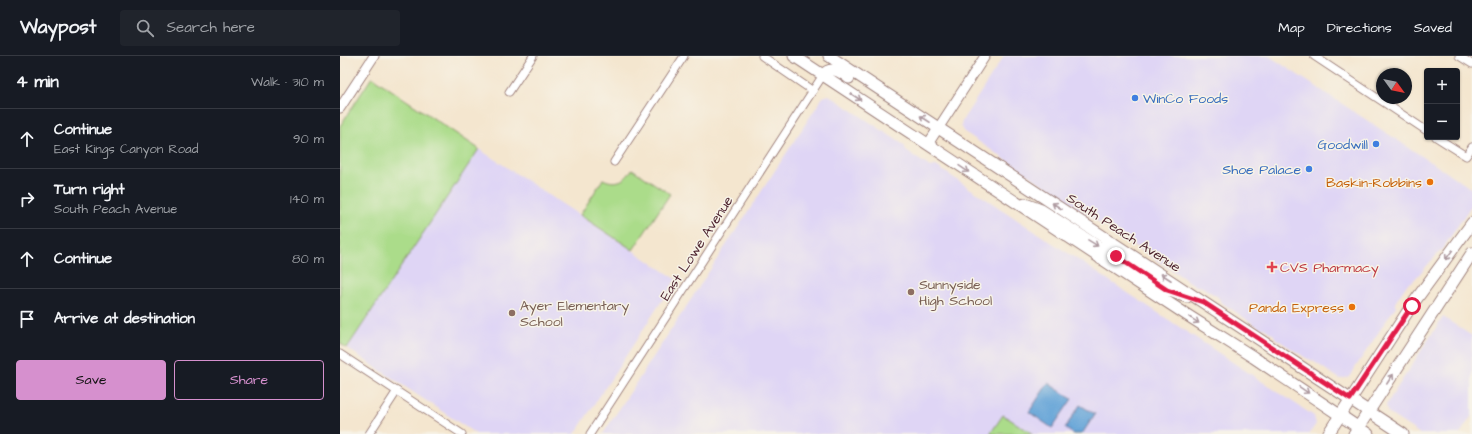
<!DOCTYPE html>
<html lang="en">
<head>
<meta charset="utf-8">
<style>
  :root { --surface:#171b24; --page:#20242c; --text:#f1f3f6; --muted:#9ea1a6; --line:#363941; --accent:#d690ce }
  body { margin:0; font-family:"Architects Daughter",sans-serif; background:var(--page); color:var(--text) }
  .controls { position:absolute; right:12px; top:12px; display:grid; overflow:hidden; border-radius:4px; box-shadow:0 1px 3px #0004 }
  .controls button { width:36px; height:36px; display:grid; place-items:center; padding:0; border:0; border-bottom:1px solid var(--line); background:var(--surface); color:var(--text); font:20px sans-serif }
  .compass { position:absolute; left:1036px; top:12px; width:36px; height:36px; border-radius:50%; background:var(--surface); box-shadow:0 1px 3px #0004; rotate:123deg }
  .stop { position:absolute; width:12px; height:12px; margin:-9px; border:3px solid #e11d48; border-radius:50%; background:#fff }
  .stop.end { background:#e11d48; border-color:#fff; box-shadow:0 1px 4px #0008 }
  .list { margin:0; padding:0; list-style:none }
  h2 { display:flex; justify-content:space-between; align-items:center; height:52px; margin:0; padding:0 16px; font-size:17px }
  h2 small { font-size:13px; font-weight:400; color:var(--muted) }
  .list li { display:grid; grid-template-columns:26px 1fr auto; gap:12px; align-items:center; box-sizing:border-box; height:60px; padding:0 16px; border-top:1px solid var(--line) }
  .list b { display:block; font-size:15px; white-space:nowrap }
  .list p { margin:0; font-size:13px; white-space:nowrap; color:var(--muted) }
  .list em { font-size:13px; font-style:normal; color:var(--muted) }
  .actions { display:flex; gap:8px; padding:12px 16px }
  .actions a { flex:1; padding:9px 0; border:1px solid var(--accent); border-radius:4px; text-align:center; font-size:14px; color:var(--accent) }
  .actions .main { background:var(--accent); color:#111 }
  .icon { flex:none; width:22px; height:22px; fill:none; stroke:currentColor; stroke-width:2; stroke-linecap:round; stroke-linejoin:round }
  .map { position:relative; flex:none; width:1132px; height:378px; overflow:hidden }
  header { display:flex; align-items:center; gap:24px; box-sizing:border-box; height:56px; padding:0 20px; background:var(--surface); border-bottom:1px solid var(--line) }
  header strong { font-size:19px }
  nav { display:flex; gap:22px; margin-inline-start:auto; font-size:14px }
  .search { width:280px; height:36px; background:var(--page); display:flex; align-items:center; gap:10px; box-sizing:border-box; padding:0 14px; border-radius:4px; color:var(--muted); font-size:15px }
  main { display:flex }
  aside { flex:1; background:var(--surface) }
  .map>svg:first-child { display:block }
  .built { fill:#dfd5f5 }
  .green { fill:#abdc8a; stroke:#7a7e5a }
  .water { fill:#66a5d8; stroke:#586282 }
  .lines { fill:none; stroke-linecap:round; stroke-linejoin:round }
  .minor-casing { stroke:#9f827d; stroke-width:9 }
  .tertiary-casing { stroke:#9f827d; stroke-width:11 }
  .secondary-casing { stroke:#9f827d; stroke-width:13 }
  .minor { stroke:#fff; stroke-width:7 }
  .tertiary { stroke:#fff; stroke-width:9 }
  .secondary { stroke:#fff; stroke-width:11 }
  .oneway { stroke:#ae9aa0 }
  .route { stroke:#e11d48; stroke-width:5 }
  .shop-dot { fill:#3f7fe0; stroke:#f7f3e8; stroke-width:1.5 }
  .food-dot { fill:#e8710a; stroke:#f7f3e8; stroke-width:1.5 }
  .health-dot { fill:#e0444e; stroke:#f7f3e8; stroke-width:1.5 }
  .education-dot { fill:#8d6e63; stroke:#f7f3e8; stroke-width:1.5 }
  .labels { text-anchor:middle; stroke-width:3; stroke-linejoin:round; paint-order:stroke }
  .shop-label { font-size:14px; fill:#366cbe; stroke:#f7f3e8; text-anchor:end }
  .food-label { font-size:14px; fill:#c56008; stroke:#f7f3e8; text-anchor:end }
  .street-label { font-size:14px; fill:#4a1f2b; stroke:#f7f3e8 }
  .health-label { font-size:14px; fill:#be3a42; stroke:#f7f3e8; text-anchor:start }
  .education-label { font-size:14px; fill:#785e54; stroke:#f7f3e8; text-anchor:start }
</style>
</head>
<body>
<header>
<strong>Waypost</strong>
<div class="search"><svg class="icon" aria-label="search" viewBox="0 0 24 24"><circle cx="10" cy="10" r="6"/><path d="M15 15l6 6"/></svg>Search here</div>
<nav><a>Map</a><a>Directions</a><a>Saved</a></nav>
</header>
<main>
<aside>
<h2>4 min<small>Walk · 310 m</small></h2>
<ul class="list">
<li><svg class="icon" aria-label="ahead" viewBox="0 0 24 24"><path d="M12 20V5M6 11l6-6 6 6"/></svg><div><b>Continue</b><p>East Kings Canyon Road</p></div><em>90 m</em></li>
<li><svg class="icon" aria-label="right" viewBox="0 0 24 24"><path d="M7 20v-9h11M14 6l5 5-5 5"/></svg><div><b>Turn right</b><p>South Peach Avenue</p></div><em>140 m</em></li>
<li><svg class="icon" aria-label="ahead" viewBox="0 0 24 24"><path d="M12 20V5M6 11l6-6 6 6"/></svg><div><b>Continue</b></div><em>80 m</em></li>
<li><svg class="icon" aria-label="arrive" viewBox="0 0 24 24"><path d="M6 21V4h12l-3 4 3 4H6"/></svg><div><b>Arrive at destination</b></div></li>
</ul>
<div class="actions"><a class="main">Save</a><a>Share</a></div>
</aside>
<div class="map">
<svg width="1132" height="378" viewBox="0 0 1132 378">
  <rect width="100%" height="100%" fill="#f7f3e8"/>
  <filter id="ink" filterUnits="userSpaceOnUse"><feTurbulence type="fractalNoise" baseFrequency=".025" numOctaves="2"/><feDisplacementMap in="SourceGraphic" scale="8" xChannelSelector="R" yChannelSelector="G"/><feConvolveMatrix kernelMatrix="1 2 1 2 8 2 1 2 1" color-interpolation-filters="sRGB"/></filter>
  <filter id="wash" filterUnits="userSpaceOnUse"><feTurbulence type="fractalNoise" baseFrequency=".012" numOctaves="4" result="noise"/><feDisplacementMap in="SourceGraphic" scale="16" xChannelSelector="R" yChannelSelector="G"/><feGaussianBlur stdDeviation="0.9" result="paint"/><feColorMatrix in="noise" values="0 0 0 0 0 0 0 0 0 0 0 0 0 0 0 0 0 1.4 0 .05"/><feComposite in="paint" operator="in"/></filter>
  <g filter="url(#wash)">
    <rect width="100%" height="100%" fill="#f4e6cf"/>
    <g class="built">
      <polygon points="664,0 929,0 1132,133 1132,148 1104,191 1073,225 1068,227 1056,245 1056,250 1009,321 1000,323 973,305 966,302 935,282 934,279 924,272 921,273 881,246 878,241 862,231 856,230 787,185 786,182 771,172 767,172 623,75 621,71 622,65"/>
      <polygon points="489,39 564,89 566,95 590,111 596,110 974,360 976,368 969,378 263,378 483,41"/>
      <polygon points="139,93 336,223 235,378 136,378 7,292"/>
      <polygon points="1103,261 1132,280 1132,359 1120,378 1080,378 1048,357 1046,349"/>
    </g>
    <g class="green">
      <polygon points="32,21 139,93 7,292 0,287 0,70"/>
      <path d="M292,113L330,138L293,194L240,159L263,123C275,129 286,125 292,113Z"/>
      <polygon points="663,359 693,378 650,378"/>
    </g>
    <g class="water">
      <polygon points="708,327 732,343 712,372 689,356"/>
      <polygon points="740,349 755,358 742,378 733,378 725,372"/>
    </g>
  </g>
  <g filter="url(#ink)">
    <g class="lines">
      <g class="minor-casing">
        <g id="minor">
          <polyline points="422,0 473,35"/>
          <polyline points="974,0 1087,75"/>
          <polyline points="1119,0 1132,8"/>
          <polyline points="169,36 193,0"/>
          <polyline points="1096,81 1126,100 1132,91"/>
          <polyline points="274,106 344,0"/>
          <polyline points="0,298 122,378"/>
          <polyline points="29,378 57,335"/>
          <polyline points="250,378 483,19"/>
        </g>
      </g>
      <g class="tertiary-casing">
        <g id="tertiary">
          <polyline points="0,52 34,0"/>
          <polyline points="588,88 645,0"/>
        </g>
      </g>
      <g class="secondary-casing">
        <g id="secondary">
          <polyline points="454,0 847,259 913,301 1028,378"/>
          <polyline points="489,0 1063,378"/>
          <path d="M483,19C491,9 501,16 509,22"/>
          <polyline points="685,148 701,154 759,191 765,191 772,186"/>
          <path d="M761,203C766,198 770,198 776,200L827,234L847,241"/>
          <polyline points="988,378 1072,249 1132,167"/>
          <polyline points="1014,378 1132,197"/>
        </g>
      </g>
      <use href="#minor" class="minor"/>
      <use href="#tertiary" class="tertiary"/>
      <use href="#secondary" class="secondary"/>
    </g>
    <defs><path id="oneway-shaft" d="M-6 0H5M1.5-3L5.5 0L1.5 3" fill="none" stroke-width="1.6" stroke-linecap="round" stroke-linejoin="round"/></defs>
    <g class="oneway">
      <use href="#oneway-shaft" transform="translate(516 41) rotate(33)"/>
      <use href="#oneway-shaft" transform="translate(585 63) rotate(-147)"/>
      <use href="#oneway-shaft" transform="translate(624 113) rotate(34)"/>
      <use href="#oneway-shaft" transform="translate(717 150) rotate(-147)"/>
      <use href="#oneway-shaft" transform="translate(753 187) rotate(32)"/>
      <use href="#oneway-shaft" transform="translate(1109 199) rotate(126)"/>
      <use href="#oneway-shaft" transform="translate(826 221) rotate(-147)"/>
      <use href="#oneway-shaft" transform="translate(854 264) rotate(32)"/>
      <use href="#oneway-shaft" transform="translate(1050 323) rotate(-57)"/>
      <use href="#oneway-shaft" transform="translate(964 334) rotate(34)"/>
    </g>
  </g>
  <g class="lines" filter="url(#ink)">
    <polyline class="route" points="776,200 827,234 863,246 1010,343 1072,250"/>
  </g>
  <g class="shop-dot">
    <circle cx="795" cy="42" r="4"/>
    <circle cx="1036" cy="88" r="4"/>
    <circle cx="969" cy="113" r="4"/>
  </g>
  <g class="food-dot">
    <circle cx="1090" cy="126" r="4"/>
    <circle cx="1012" cy="251" r="4"/>
  </g>
  <path class="health-dot" d="M930 205h4v4h4v4h-4v4h-4v-4h-4v-4h4z"/>
  <g class="education-dot">
    <circle cx="571" cy="236" r="4"/>
    <circle cx="172" cy="257" r="4"/>
  </g>
  <g class="labels">
    <g class="shop-label">
      <text x="803" y="47" text-anchor="start">WinCo Foods</text>
      <text x="1028" y="93">Goodwill</text>
      <text x="961" y="118">Shoe Palace</text>
    </g>
    <g class="food-label">
      <text x="1082" y="131">Baskin-Robbins</text>
      <text x="1004" y="256">Panda Express</text>
    </g>
    <g class="street-label">
      <text transform="translate(784 176) rotate(33)" y="5">South Peach Avenue</text>
      <text transform="translate(356 192) rotate(-57)" y="5">East Lowe Avenue</text>
    </g>
    <g class="health-label">
      <text x="940" y="216">CVS Pharmacy</text>
    </g>
    <g class="education-label">
      <text x="579" y="233">Sunnyside<tspan x="579" dy="16">High School</tspan></text>
      <text x="180" y="254">Ayer Elementary<tspan x="180" dy="16">School</tspan></text>
    </g>
  </g>
</svg>
<div class="controls">
<button>+</button>
<button>−</button>
</div>
<svg class="compass" viewBox="-18 -18 36 36"><path d="M0-13l5 13h-10z" fill="#e53935"/><path d="M0 13l5-13h-10z" fill="#9ea1a6"/></svg>
<div class="stop" style="left:1072px;top:250px"></div>
<div class="stop end" style="left:776px;top:200px"></div>
</div>
</main>
</body>
</html>
